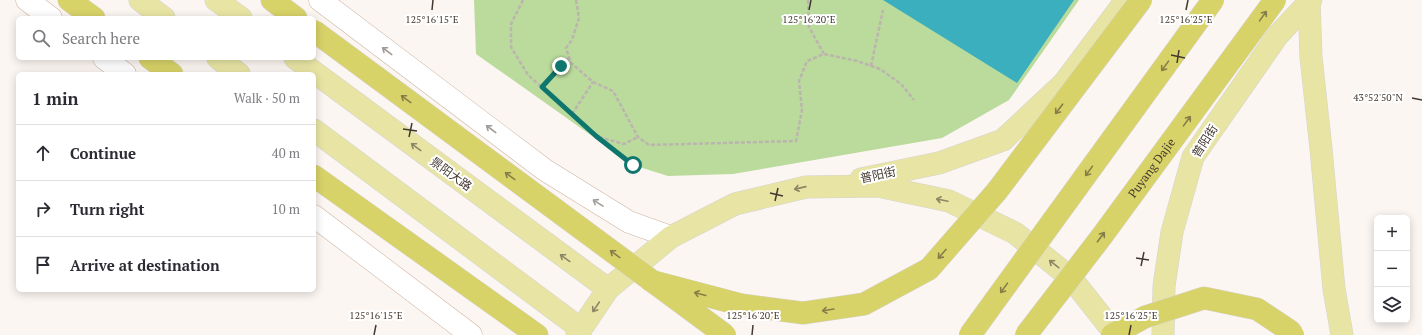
<!DOCTYPE html>
<html lang="en">
<head>
<meta charset="utf-8">
<style>
  :root { --surface:#fff; --page:#f7f7f7; --text:#2b2b33; --muted:#7c7c81; --line:#e1e1e2 }
  body { margin:0; font-family:"PT Serif","Noto Sans SC",serif; background:var(--page); color:var(--text) }
  .controls { position:absolute; right:12px; bottom:12px; display:grid; overflow:hidden; border-radius:6px; box-shadow:0 2px 10px #0003 }
  .controls button { width:36px; height:36px; display:grid; place-items:center; padding:0; border:0; border-bottom:1px solid var(--line); background:var(--surface); color:var(--text); font:20px sans-serif }
  .stop { position:absolute; width:12px; height:12px; margin:-9px; border:3px solid #0f766e; border-radius:50%; background:#fff }
  .stop.end { background:#0f766e; border-color:#fff; box-shadow:0 1px 4px #0008 }
  .list { margin:0; padding:0; list-style:none }
  h2 { display:flex; justify-content:space-between; align-items:center; height:52px; margin:0; padding:0 16px; font-size:17px }
  h2 small { font-size:13px; font-weight:400; color:var(--muted) }
  .list li { display:grid; grid-template-columns:26px 1fr auto; gap:12px; align-items:center; box-sizing:border-box; height:56px; padding:0 16px; border-top:1px solid var(--line) }
  .list b { display:block; font-size:15px; white-space:nowrap }
  .list em { font-size:13px; font-style:normal; color:var(--muted) }
  .icon { flex:none; width:22px; height:22px; fill:none; stroke:currentColor; stroke-width:2; stroke-linecap:round; stroke-linejoin:round }
  .map { position:relative; flex:none; width:1422px; height:335px; overflow:hidden }
  .search { position:absolute; background:var(--surface); box-shadow:0 2px 10px #0003; left:16px; top:16px; width:300px; height:44px; display:flex; align-items:center; gap:10px; box-sizing:border-box; padding:0 14px; border-radius:6px; color:var(--muted); font-size:15px }
  .panel { position:absolute; background:var(--surface); box-shadow:0 2px 10px #0003; left:16px; top:72px; width:300px; height:220px; border-radius:6px }
  .map>svg:first-child { display:block }
  .green { fill:#badb9c }
  .water { fill:#3bafbd }
  .lines { fill:none; stroke-linecap:round; stroke-linejoin:round }
  .secondary-casing { stroke:#cfb3a0; stroke-width:23 }
  .primary-casing { stroke:#d6d3d1; stroke-width:23 }
  .highway-casing { stroke:#d6d3d1; stroke-width:23 }
  .path { stroke:#bcb4ae; stroke-width:2.5; stroke-dasharray:4 2; stroke-linecap:butt }
  .secondary { stroke:#fff; stroke-width:22 }
  .primary { stroke:#e8e5a4; stroke-width:22 }
  .highway { stroke:#d8d368; stroke-width:22 }
  .highway-bridge-casing { stroke:#d6d3d1; stroke-width:23; stroke-linecap:butt }
  .highway-bridge { stroke:#d8d368; stroke-width:22 }
  .oneway { stroke:#867e49 }
  .oneway2 { stroke:#a19c98 }
  .oneway3 { stroke:#8d8664 }
  .route { stroke:#0f766e; stroke-width:5 }
  .ticks { fill:none; stroke:#433830; stroke-width:1.5 }
  .labels { text-anchor:middle; stroke-width:4; stroke-linejoin:round; paint-order:stroke }
  .street-label { font-size:12px; fill:#433830; stroke:#fff }
  .ticks-label { font-size:10px; text-anchor:middle; fill:#433830; stroke:#fff; stroke-width:4; stroke-linejoin:round; paint-order:stroke }
</style>
</head>
<body>
<div class="map">
<svg width="1422" height="335" viewBox="0 0 1422 335">
  <rect width="100%" height="100%" fill="#fcf6f2"/>
  <polygon class="green" points="474,0 1079,0 1009,100 942,138 733,174 668,176 633,165 476,54"/>
  <polygon class="water" points="883,0 1074,0 1017,83"/>
  <g class="lines">
    <g class="secondary-casing">
      <g id="secondary">
        <polyline points="27,0 51,18"/>
        <polyline points="320,0 545,170 629,222 671,237"/>
        <polyline points="104,58 125,74"/>
        <polyline points="314,216 471,335"/>
      </g>
    </g>
    <g class="primary-casing">
      <g id="primary">
        <polyline points="140,0 164,18"/>
        <polyline points="216,0 241,18"/>
        <polyline points="1309,1 1311,57 1321,149 1334,289 1342,335"/>
        <polyline points="218,58 239,74"/>
        <polyline points="295,58 608,289"/>
        <polyline points="314,130 581,329"/>
        <polyline points="861,179 939,163 1003,140 1064,83 1126,0"/>
        <polyline points="577,335 608,289 671,237 735,204 806,187 878,186 949,201 1015,233 1071,278 1116,335"/>
        <polyline points="1163,335 1164,286 1172,232 1193,157 1278,35 1311,0"/>
      </g>
    </g>
    <g class="highway-casing">
      <g id="highway">
        <polyline points="69,0 94,18"/>
        <polyline points="272,0 296,18"/>
        <polyline points="150,58 172,74"/>
        <polyline points="314,176 537,335"/>
      </g>
    </g>
    <g class="path">
      <polyline points="523,0 511,24 511,47 528,75 596,136 633,165"/>
      <polyline points="576,0 579,18 572,40 566,48 571,63 593,82 613,91 638,137 649,145 796,141 802,110 799,81 807,61 824,54 857,61 880,69 901,84 914,100"/>
      <polyline points="808,0 809,27 824,54"/>
      <polyline points="871,66 883,10"/>
      <polyline points="542,87 569,58"/>
      <polyline points="572,114 593,82"/>
      <polyline points="599,137 624,144 638,137"/>
    </g>
    <use href="#secondary" class="secondary"/>
    <use href="#primary" class="primary"/>
    <use href="#highway" class="highway"/>
    <g class="highway-bridge-casing">
      <g id="highway-bridge">
        <polyline points="314,31 725,335"/>
        <polyline points="651,281 742,305 803,313 864,304 929,269 997,191 1141,0"/>
        <polyline points="970,335 1213,0"/>
        <path id="s1" d="M1026,335L1102,236L1275,0"/>
        <polyline points="1112,335 1145,317 1204,298 1257,309 1290,331 1293,335"/>
      </g>
    </g>
    <use href="#highway-bridge" class="highway-bridge"/>
  </g>
  <defs><path id="oneway-shaft" d="M-6 0H5M1.5-3L5.5 0L1.5 3" fill="none" stroke-width="1.6" stroke-linecap="round" stroke-linejoin="round"/></defs>
  <g class="oneway">
    <use href="#oneway-shaft" transform="translate(1263 16) rotate(-54)"/>
    <use href="#oneway-shaft" transform="translate(1165 66) rotate(126)"/>
    <use href="#oneway-shaft" transform="translate(406 99) rotate(-144)"/>
    <use href="#oneway-shaft" transform="translate(1059 109) rotate(127)"/>
    <use href="#oneway-shaft" transform="translate(1187 121) rotate(-54)"/>
    <use href="#oneway-shaft" transform="translate(1089 171) rotate(126)"/>
    <use href="#oneway-shaft" transform="translate(510 176) rotate(-144)"/>
    <use href="#oneway-shaft" transform="translate(1101 237) rotate(-53)"/>
    <use href="#oneway-shaft" transform="translate(615 254) rotate(-144)"/>
    <use href="#oneway-shaft" transform="translate(942 254) rotate(131)"/>
    <use href="#oneway-shaft" transform="translate(1004 288) rotate(126)"/>
    <use href="#oneway-shaft" transform="translate(700 294) rotate(-165)"/>
    <use href="#oneway-shaft" transform="translate(828 310) rotate(171)"/>
  </g>
  <g class="oneway2">
    <use href="#oneway-shaft" transform="translate(387 51) rotate(-143)"/>
    <use href="#oneway-shaft" transform="translate(491 129) rotate(-143)"/>
    <use href="#oneway-shaft" transform="translate(598 203) rotate(-148)"/>
  </g>
  <g class="oneway3">
    <use href="#oneway-shaft" transform="translate(416 147) rotate(-144)"/>
    <use href="#oneway-shaft" transform="translate(800 188) rotate(167)"/>
    <use href="#oneway-shaft" transform="translate(942 200) rotate(-168)"/>
    <use href="#oneway-shaft" transform="translate(565 258) rotate(-144)"/>
    <use href="#oneway-shaft" transform="translate(1054 264) rotate(-142)"/>
    <use href="#oneway-shaft" transform="translate(596 307) rotate(124)"/>
  </g>
  <g class="lines">
    <polyline class="route" points="561,66 542,87 596,136 633,165"/>
  </g>
  <path class="ticks" d="M432,10L433,0M809,10L811,0M1186,10L1188,0M1171,55L1185,58M1177,63L1179,50M1412,98L1422,100M403,129L417,131M409,137L412,123M770,193L783,196M775,201L778,188M1136,258L1149,260M1141,266L1144,252M374,335L376,325M752,335L753,325M1129,335L1131,325"/>
  <g class="labels">
    <g class="street-label">
      <text transform="translate(1205 141) rotate(-57)" y="4">普阳街</text>
      <text dy="4" stroke="none"><textPath href="#s1" startOffset="209">Puyang Dajie</textPath></text>
      <text transform="translate(451 174) rotate(36)" y="4">景阳大路</text>
      <text transform="translate(878 175) rotate(-12)" y="4">普阳街</text>
    </g>
  </g>
  <g class="ticks-label">
    <text x="432" y="23">125°16'15"E</text>
    <text x="809" y="23">125°16'20"E</text>
    <text x="1186" y="23">125°16'25"E</text>
    <text x="1378" y="101">43°52'50"N</text>
    <text x="376" y="319">125°16'15"E</text>
    <text x="753" y="319">125°16'20"E</text>
    <text x="1131" y="319">125°16'25"E</text>
  </g>
</svg>
<div class="controls">
<button>+</button>
<button>−</button>
<button><svg class="icon" aria-label="layers" viewBox="0 0 24 24"><path d="M12 4l9 5-9 5-9-5zM3 14l9 5 9-5"/></svg></button>
</div>
<div class="stop" style="left:633px;top:165px"></div>
<div class="stop end" style="left:561px;top:66px"></div>
<div class="search"><svg class="icon" aria-label="search" viewBox="0 0 24 24"><circle cx="10" cy="10" r="6"/><path d="M15 15l6 6"/></svg>Search here</div>
<section class="panel">
<h2>1 min<small>Walk · 50 m</small></h2>
<ul class="list">
<li><svg class="icon" aria-label="ahead" viewBox="0 0 24 24"><path d="M12 20V5M6 11l6-6 6 6"/></svg><div><b>Continue</b></div><em>40 m</em></li>
<li><svg class="icon" aria-label="right" viewBox="0 0 24 24"><path d="M7 20v-9h11M14 6l5 5-5 5"/></svg><div><b>Turn right</b></div><em>10 m</em></li>
<li><svg class="icon" aria-label="arrive" viewBox="0 0 24 24"><path d="M6 21V4h12l-3 4 3 4H6"/></svg><div><b>Arrive at destination</b></div></li>
</ul>
</section>
</div>
</body>
</html>
